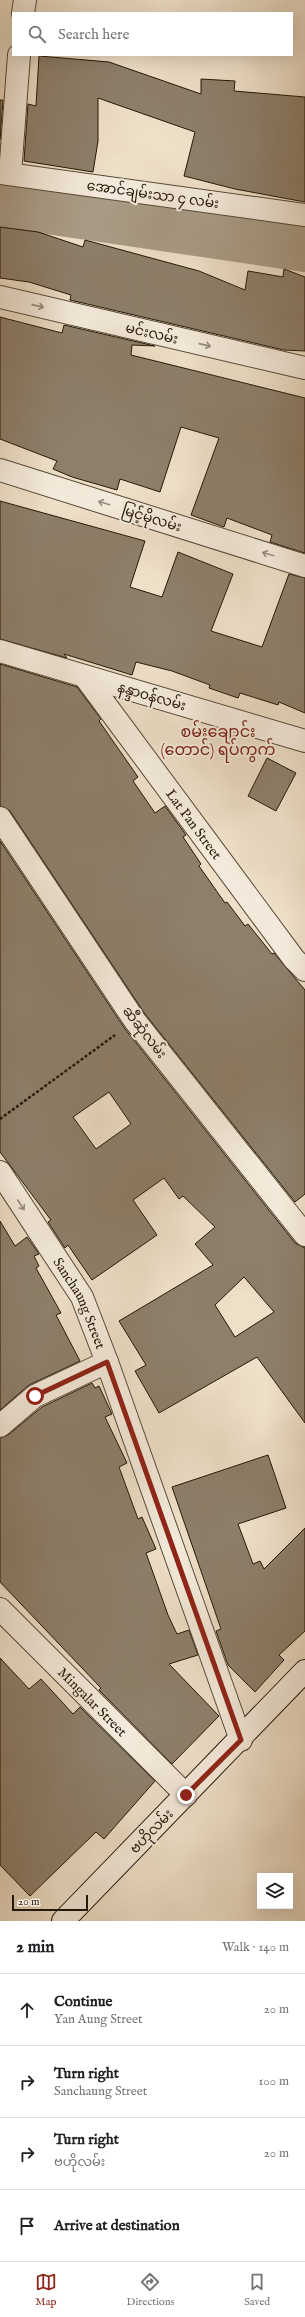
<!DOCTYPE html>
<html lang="en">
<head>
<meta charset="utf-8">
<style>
  :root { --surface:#fff; --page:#f6f6f6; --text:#202124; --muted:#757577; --line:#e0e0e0; --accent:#8f2418 }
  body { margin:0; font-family:"IM FELL English","Noto Sans Myanmar",serif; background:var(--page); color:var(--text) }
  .controls { position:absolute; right:12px; bottom:12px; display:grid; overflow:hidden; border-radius:0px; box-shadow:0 4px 16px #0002 }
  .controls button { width:36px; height:36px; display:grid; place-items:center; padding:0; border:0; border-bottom:1px solid var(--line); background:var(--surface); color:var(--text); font:20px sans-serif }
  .scale { position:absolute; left:12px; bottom:10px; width:76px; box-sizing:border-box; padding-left:4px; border:2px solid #241807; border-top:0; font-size:11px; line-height:14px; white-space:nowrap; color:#241807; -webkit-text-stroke:3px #f4eadb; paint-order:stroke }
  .stop { position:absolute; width:12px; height:12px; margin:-9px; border:3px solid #8f2418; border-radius:50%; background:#fff }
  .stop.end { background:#8f2418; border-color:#fff; box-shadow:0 1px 4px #0008 }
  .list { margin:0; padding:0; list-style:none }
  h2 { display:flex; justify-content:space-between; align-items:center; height:52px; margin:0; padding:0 16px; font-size:17px }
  h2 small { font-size:13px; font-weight:400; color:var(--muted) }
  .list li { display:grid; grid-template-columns:26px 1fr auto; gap:12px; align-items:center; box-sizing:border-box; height:72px; padding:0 16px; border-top:1px solid var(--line) }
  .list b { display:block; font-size:15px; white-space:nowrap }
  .list p { margin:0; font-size:13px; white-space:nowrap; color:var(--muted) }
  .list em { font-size:13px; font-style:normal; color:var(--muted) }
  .icon { flex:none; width:22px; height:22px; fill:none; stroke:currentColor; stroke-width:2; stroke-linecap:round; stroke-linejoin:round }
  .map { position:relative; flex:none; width:305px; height:1921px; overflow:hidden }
  .search { position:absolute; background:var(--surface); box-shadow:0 4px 16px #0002; left:12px; right:12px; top:12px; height:44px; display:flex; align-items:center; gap:10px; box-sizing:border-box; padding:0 14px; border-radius:0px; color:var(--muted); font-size:15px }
  .sheet { height:340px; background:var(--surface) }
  nav { display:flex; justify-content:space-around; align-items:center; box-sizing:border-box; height:56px; border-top:1px solid var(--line); background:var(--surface); font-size:11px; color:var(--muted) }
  nav a { display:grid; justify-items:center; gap:2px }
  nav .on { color:var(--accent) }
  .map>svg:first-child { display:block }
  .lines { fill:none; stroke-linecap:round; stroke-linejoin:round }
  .river { stroke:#a99b86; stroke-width:46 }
  .building { fill:#8d7f6b; stroke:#241807; fill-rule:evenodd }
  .minor-casing { stroke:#564a37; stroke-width:24 }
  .tertiary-casing { stroke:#564a37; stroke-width:24 }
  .secondary-casing { stroke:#241807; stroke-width:24 }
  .path { stroke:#241807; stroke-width:2.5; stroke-dasharray:3 2; stroke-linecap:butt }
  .minor { stroke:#f4eadb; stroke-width:22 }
  .tertiary { stroke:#f4eadb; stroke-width:22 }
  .secondary { stroke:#f4eadb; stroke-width:22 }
  .oneway { stroke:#968c7c }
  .route { stroke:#8f2418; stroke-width:5 }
  .labels { text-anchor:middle; stroke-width:4; stroke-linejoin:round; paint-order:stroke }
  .street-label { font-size:14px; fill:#241807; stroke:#f4eadb }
  .quarter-label { font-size:16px; fill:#7a1f14; stroke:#f4eadb }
</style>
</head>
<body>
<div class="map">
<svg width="305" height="1921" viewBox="0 0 305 1921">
  <rect width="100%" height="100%" fill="#eedfc8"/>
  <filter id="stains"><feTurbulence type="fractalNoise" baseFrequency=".005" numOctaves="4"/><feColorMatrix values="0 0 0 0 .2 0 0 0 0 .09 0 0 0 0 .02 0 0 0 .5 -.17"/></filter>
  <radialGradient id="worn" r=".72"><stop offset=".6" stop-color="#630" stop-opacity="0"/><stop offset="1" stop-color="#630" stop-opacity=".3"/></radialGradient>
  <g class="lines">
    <polyline class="river" points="0,204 305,249"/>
  </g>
  <g class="building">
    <polygon points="39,56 109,62 201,94 201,79 235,81 234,91 305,97 305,202 235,189 184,176 195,132 98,98 98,141 93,172 24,161 28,104 36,106"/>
    <polygon points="0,100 3,100 0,140"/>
    <polygon points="0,227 38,232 83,247 85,240 199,271 245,290 248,271 283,277 284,269 305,277 305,351 284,350 70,300 71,295 29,282 0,278"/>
    <polygon points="0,317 62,333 64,325 155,346 132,345 131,355 305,398 305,553 270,542 272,535 227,518 224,527 191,515 219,438 181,427 160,492 120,479 117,490 72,477 53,469 57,461 0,439"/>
    <polygon points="0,501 145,541 130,587 162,597 178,552 233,574 211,631 262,647 289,574 305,578 305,713 279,702 278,705 240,693 238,698 209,688 210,685 172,671 136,662 132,675 64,654 67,658 0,639"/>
    <polygon points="0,664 77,687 101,719 99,721 138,777 133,781 155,813 165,806 186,835 183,837 201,864 199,866 225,903 227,902 245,926 248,924 272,954 274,953 305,990 305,1194 295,1202 145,1014 10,811 0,806"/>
    <polygon points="267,758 296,773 276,811 248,796"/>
    <path d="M0,841L125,1029L295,1243L305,1248V1423L257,1357L159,1413L135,1371L146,1365L119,1321L213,1265L195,1244L215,1227L183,1196L179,1199L164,1178L133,1200L157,1235L92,1280L68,1245L65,1248L48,1222L51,1220L0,1152ZM109,1092L131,1124L96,1149L73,1117ZM244,1277L274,1312L235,1337L215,1305Z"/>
    <polygon points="0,1221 15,1246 27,1237 39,1254 34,1256 39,1266 36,1268 61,1313 56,1315 80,1361 29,1385 0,1410"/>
    <polygon points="92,1383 95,1388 99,1386 112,1414 105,1417 127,1463 119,1467 138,1519 142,1517 156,1549 146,1553 168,1615 177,1634 189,1630 198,1655 169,1664 219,1716 172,1764 99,1690 101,1688 0,1582 0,1438 8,1435 42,1407"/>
    <polygon points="268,1455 286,1508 238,1524 253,1564 260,1561 264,1569 305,1528 305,1631 279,1655 284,1660 255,1692 228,1665 216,1631 221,1629 172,1487"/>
    <polygon points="0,1658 29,1689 41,1679 73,1714 80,1707 155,1781 104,1839 96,1832 30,1896 0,1865"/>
  </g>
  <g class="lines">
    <g class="minor-casing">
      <g id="minor">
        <polyline points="23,13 25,0"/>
        <polyline points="0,173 305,215"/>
        <polyline points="10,174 19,55"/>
        <polyline points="0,297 305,368"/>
        <polyline points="0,470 305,566"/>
        <polyline points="0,651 305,741"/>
        <path id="s1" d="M85,677L294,959L305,970"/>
        <polyline points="0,818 135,1021 305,1235"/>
        <polyline points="0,1426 35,1396 107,1362"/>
        <path id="s2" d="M0,1609L186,1795"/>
      </g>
    </g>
    <g class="tertiary-casing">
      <g id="tertiary">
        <path id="s3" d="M0,1172L82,1297L107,1362L241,1740"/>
      </g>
    </g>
    <g class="secondary-casing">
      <polyline id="secondary" points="63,1921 305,1671"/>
    </g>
    <polyline class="path" points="0,1119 115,1035"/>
    <use href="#minor" class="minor"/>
    <use href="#tertiary" class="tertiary"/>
    <use href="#secondary" class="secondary"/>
  </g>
  <defs><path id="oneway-shaft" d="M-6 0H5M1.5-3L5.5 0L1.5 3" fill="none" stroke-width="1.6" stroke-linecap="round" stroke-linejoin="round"/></defs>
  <g class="oneway">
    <use href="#oneway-shaft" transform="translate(38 306) rotate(13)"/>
    <use href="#oneway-shaft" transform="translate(205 345) rotate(13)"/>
    <use href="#oneway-shaft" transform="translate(104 503) rotate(-163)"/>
    <use href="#oneway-shaft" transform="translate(268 554) rotate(-163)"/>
    <use href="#oneway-shaft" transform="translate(21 1205) rotate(57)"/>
  </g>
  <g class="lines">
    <polyline class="route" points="35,1396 107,1362 241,1740 186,1795"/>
  </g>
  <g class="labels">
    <g class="street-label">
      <text transform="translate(153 194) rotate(8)" y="5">အောင်ချမ်းသာ ၄ လမ်း</text>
      <text transform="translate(152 333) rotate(13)" y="5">မင်းလမ်း</text>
      <text transform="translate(152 518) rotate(17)" y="5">မြင့်မိုလမ်း</text>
      <text transform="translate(152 696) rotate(16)" y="5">နန္ဒာ၀န်လမ်း</text>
      <text dy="5" stroke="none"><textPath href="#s1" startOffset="183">Lat Pan Street</textPath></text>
      <text transform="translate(145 1032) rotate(52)" y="5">ဆီဆုံလမ်း</text>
      <text dy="5" stroke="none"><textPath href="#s3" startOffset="154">Sanchaung Street</textPath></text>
      <text dy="5" stroke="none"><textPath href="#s2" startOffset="131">Mingalar Street</textPath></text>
      <text transform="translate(151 1831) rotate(-46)" y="5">ဗဟိုလမ်း</text>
    </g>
    <g class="quarter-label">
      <text x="218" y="737">စမ်းချောင်း<tspan x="218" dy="18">(တောင်) ရပ်ကွက်</tspan></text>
    </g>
  </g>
  <rect width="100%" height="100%" filter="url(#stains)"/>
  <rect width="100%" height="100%" fill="url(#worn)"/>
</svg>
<div class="controls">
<button><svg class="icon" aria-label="layers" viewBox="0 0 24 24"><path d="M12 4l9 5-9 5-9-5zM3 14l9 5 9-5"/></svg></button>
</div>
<div class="scale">20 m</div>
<div class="stop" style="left:35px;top:1396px"></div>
<div class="stop end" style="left:186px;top:1795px"></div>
<div class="search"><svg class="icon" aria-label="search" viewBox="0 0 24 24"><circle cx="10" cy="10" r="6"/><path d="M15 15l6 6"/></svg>Search here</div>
</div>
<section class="sheet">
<h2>2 min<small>Walk · 140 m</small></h2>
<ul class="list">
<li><svg class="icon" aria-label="ahead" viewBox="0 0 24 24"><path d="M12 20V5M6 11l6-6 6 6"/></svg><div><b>Continue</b><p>Yan Aung Street</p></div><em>20 m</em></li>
<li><svg class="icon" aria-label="right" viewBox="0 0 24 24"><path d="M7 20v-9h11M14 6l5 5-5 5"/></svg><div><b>Turn right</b><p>Sanchaung Street</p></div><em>100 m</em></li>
<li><svg class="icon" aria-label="right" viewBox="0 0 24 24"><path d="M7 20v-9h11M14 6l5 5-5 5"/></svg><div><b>Turn right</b><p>ဗဟိုလမ်း</p></div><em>20 m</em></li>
<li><svg class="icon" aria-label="arrive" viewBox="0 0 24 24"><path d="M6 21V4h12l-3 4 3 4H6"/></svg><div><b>Arrive at destination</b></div></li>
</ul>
</section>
<nav>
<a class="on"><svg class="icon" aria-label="map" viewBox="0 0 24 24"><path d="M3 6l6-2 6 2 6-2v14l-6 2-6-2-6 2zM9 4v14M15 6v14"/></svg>Map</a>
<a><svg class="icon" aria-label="directions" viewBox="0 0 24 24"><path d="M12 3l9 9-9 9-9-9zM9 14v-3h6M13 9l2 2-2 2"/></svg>Directions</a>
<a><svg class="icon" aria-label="saved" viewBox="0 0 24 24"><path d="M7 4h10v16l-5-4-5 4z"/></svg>Saved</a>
</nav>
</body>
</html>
